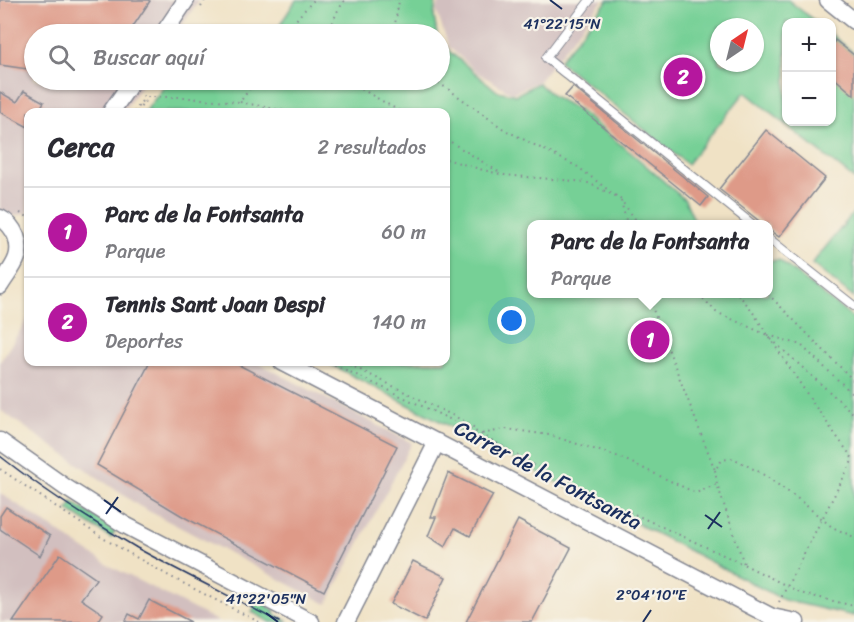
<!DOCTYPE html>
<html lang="es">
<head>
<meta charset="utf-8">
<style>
  :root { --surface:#fff; --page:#f7f7f7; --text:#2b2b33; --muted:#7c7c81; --line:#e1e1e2; --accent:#b5179e }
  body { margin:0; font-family:Sriracha,sans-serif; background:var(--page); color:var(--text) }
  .controls { position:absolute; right:18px; top:18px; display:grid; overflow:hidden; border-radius:12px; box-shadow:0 2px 4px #0004 }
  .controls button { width:54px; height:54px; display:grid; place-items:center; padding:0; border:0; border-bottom:2px solid var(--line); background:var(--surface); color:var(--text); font:30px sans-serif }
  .compass { position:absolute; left:710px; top:18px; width:54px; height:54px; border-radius:50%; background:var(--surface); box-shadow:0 2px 4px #0004; rotate:35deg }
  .you { position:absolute; left:512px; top:321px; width:21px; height:21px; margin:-15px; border:4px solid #fff; border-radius:50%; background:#1a73e8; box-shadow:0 0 0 9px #1a73e833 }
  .badge { display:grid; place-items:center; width:39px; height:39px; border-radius:50%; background:var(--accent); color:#fff; font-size:20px; font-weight:700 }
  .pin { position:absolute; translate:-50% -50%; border:3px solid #fff; box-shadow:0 2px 6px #0006 }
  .popup { position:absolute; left:527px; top:220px; width:246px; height:78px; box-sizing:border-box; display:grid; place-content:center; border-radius:12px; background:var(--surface); filter:drop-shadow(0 2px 4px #0005); font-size:20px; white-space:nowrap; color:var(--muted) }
  .popup b { font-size:22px; color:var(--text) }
  .popup::after { content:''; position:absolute; left:50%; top:100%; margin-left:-12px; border:12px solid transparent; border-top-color:var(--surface) }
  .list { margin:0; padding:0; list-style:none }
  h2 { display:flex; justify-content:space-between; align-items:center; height:78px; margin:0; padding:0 24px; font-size:26px }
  h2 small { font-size:20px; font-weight:400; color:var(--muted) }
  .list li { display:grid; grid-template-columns:39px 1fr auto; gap:18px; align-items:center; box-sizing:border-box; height:90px; padding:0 24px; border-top:2px solid var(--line) }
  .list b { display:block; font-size:22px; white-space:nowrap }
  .list p { margin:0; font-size:20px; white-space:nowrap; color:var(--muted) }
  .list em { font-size:20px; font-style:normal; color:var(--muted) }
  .icon { flex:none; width:33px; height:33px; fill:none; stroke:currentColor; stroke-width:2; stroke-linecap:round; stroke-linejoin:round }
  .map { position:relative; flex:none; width:854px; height:622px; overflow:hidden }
  .search { position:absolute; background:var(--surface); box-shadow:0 2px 4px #0004; left:24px; top:24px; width:426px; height:66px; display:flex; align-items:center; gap:15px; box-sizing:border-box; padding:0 21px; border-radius:33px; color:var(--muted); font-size:22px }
  .panel { position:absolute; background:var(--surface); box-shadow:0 2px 4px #0004; left:24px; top:108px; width:426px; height:258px; border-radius:12px }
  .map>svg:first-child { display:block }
  .industrial { fill:#d2bfbf }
  .green { fill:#76d096; stroke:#48807a; stroke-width:1.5; fill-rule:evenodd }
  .building { fill:#de9a88 }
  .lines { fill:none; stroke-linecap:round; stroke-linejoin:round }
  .service-casing { stroke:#868892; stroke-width:10 }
  .minor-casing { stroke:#868892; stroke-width:19 }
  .path { stroke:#868892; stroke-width:2; stroke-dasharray:1.5 4.5; stroke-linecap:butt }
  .service { stroke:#fff; stroke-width:8 }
  .minor { stroke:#fff; stroke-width:16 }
  .tram { stroke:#1b2f5e; stroke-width:1.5 }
  .ticks { fill:none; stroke:#1b2f5e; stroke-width:2 }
  .labels { text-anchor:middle; stroke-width:4.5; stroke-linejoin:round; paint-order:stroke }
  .street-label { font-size:21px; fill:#1b2f5e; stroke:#f7f3e8 }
  .ticks-label { font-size:15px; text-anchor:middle; fill:#1b2f5e; stroke:#f7f3e8; stroke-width:4.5; stroke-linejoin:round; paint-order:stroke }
</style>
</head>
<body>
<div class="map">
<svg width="854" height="622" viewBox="0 0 854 622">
  <rect width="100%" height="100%" fill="#f7f3e8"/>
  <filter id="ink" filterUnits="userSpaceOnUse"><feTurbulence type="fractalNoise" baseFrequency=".0167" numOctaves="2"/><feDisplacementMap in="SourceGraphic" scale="12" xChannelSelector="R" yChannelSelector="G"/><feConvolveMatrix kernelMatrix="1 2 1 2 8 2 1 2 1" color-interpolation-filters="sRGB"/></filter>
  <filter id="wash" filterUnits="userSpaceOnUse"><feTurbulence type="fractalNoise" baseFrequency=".008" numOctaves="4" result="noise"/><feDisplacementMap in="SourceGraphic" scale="24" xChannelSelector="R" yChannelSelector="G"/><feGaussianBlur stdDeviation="1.35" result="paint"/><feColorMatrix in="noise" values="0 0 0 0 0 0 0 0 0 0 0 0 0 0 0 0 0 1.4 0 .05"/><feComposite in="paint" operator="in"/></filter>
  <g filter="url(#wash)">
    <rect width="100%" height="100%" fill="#f0e2c5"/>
    <g class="industrial">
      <polygon points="0,0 199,0 176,34 34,34 34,80 145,80 123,112 28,112 28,213 0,219"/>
      <polygon points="441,0 603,0 539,81 512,93 478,73 449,47 436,10"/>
      <polygon points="28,318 28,362 256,362 412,443 327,604 139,506 0,410 0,362"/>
      <polygon points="0,493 108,565 219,622 0,622"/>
    </g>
    <g class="green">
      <polygon points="296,0 436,0 434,17 437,34 274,34"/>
      <path d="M608,0H788L816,22H786V122H832V35L854,53V179L745,92L687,164L559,61ZM719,27H755V63H719Z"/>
      <polygon points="440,40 450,52 497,91 516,95 538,83 553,96 578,110 635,156 685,200 696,224 532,224 532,294 768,294 769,261 779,260 854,319 854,616 784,600 326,362 446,362 446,112 145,112 163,88 184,80 440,80"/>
      <polygon points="854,212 854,298 812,264"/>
      <polygon points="72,502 116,530 111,538 68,510"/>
      <polygon points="258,601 275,610 273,614 289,622 270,622 252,612"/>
    </g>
    <g id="blocks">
      <g class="building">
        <polygon points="0,0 148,0 150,1 128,34 34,34 34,70 0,65"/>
        <polygon points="835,40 854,55 854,95 832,76 832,45"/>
        <polygon points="573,87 708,197 701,206 565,96"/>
        <polygon points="24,91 44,102 38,112 28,112 28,127 0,112 0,92 17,102"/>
        <polygon points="766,130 825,178 779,237 768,229 768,224 763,224 719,189"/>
        <polygon points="150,362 233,362 397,446 324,591 184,517 97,465"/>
        <polygon points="448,473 493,495 470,536 455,528 445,547 428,536 436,517 431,517"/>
        <polygon points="6,507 50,536 40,556 0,529 0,516"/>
        <polygon points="518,520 571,548 532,622 466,622"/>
        <polygon points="60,554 96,579 81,599 103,614 98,622 13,622"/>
        <polygon points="413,561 446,577 425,621 391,604"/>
        <polygon points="149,600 191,622 125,622 129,614 139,619"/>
      </g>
    </g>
  </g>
  <g filter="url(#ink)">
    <use href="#blocks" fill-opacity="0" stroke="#868892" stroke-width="1.5"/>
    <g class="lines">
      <g class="service-casing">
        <g id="service">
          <polyline points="590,0 546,58 752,224"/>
          <polyline points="768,238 854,306"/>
        </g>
      </g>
      <g class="minor-casing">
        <g id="minor">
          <polyline points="828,0 854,21"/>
          <polyline points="163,34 186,0"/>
          <polyline points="111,112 133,80"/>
          <path d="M0,218C8,222 13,229 16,236C24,258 10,269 0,286"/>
          <polyline points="282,362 772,617 796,622"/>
          <polyline points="0,441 65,487 125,525 311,622"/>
          <polyline points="346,622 437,442"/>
        </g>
      </g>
      <g class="path">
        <polyline points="201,7 205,0"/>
        <polyline points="286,34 299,16 314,0"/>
        <polyline points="328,34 337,12 345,0"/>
        <polyline points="395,34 395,24 399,1 401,0"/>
        <polyline points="346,80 401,112"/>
        <polyline points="433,80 448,89 505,130 578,167 620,199 639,224"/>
        <polyline points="240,102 290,112"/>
        <polyline points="134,112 142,101 145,91"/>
        <polyline points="137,112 148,97 178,97 240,102 256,80"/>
        <polyline points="446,139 502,174"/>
        <polyline points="446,159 483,170 504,175 586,182 615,196"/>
        <polyline points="621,201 627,224"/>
        <polyline points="20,213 28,217"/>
        <polyline points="647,294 715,470 722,460 733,458 761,473 797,498 832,527 854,537"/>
        <polyline points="699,294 716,312 767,335"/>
        <polyline points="738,294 750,308 815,406 853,459"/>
        <polyline points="768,294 854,381"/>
        <polyline points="768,335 801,345 854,395"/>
        <polyline points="771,339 854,414"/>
        <polyline points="329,362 481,434 560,480 745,565 787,586 804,594 854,606"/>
        <polyline points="344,362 468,423 477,430"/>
        <polyline points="475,443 481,434 507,429 549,435 619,457 696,493 717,484"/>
        <polyline points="0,469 101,537 169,576 259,622"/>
        <polyline points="715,470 717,484 744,564"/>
        <polyline points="779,602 852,461"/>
      </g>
      <use href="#service" class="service"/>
      <use href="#minor" class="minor"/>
      <path class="tram" d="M0,456C43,490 90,520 137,548C184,574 232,597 279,622"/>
    </g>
  </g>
  <path class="ticks" d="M550,0L562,9M104,500L121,512M106,514L118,497M705,515L722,527M708,529L720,512M266,613L278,622M643,622L651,610"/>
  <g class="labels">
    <g class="street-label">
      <text transform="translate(548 475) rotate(28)" y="7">Carrer de la Fontsanta</text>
    </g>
  </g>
  <g class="ticks-label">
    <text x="562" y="29">41°22'15"N</text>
    <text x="651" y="600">2°04'10"E</text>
    <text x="266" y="604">41°22'05"N</text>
  </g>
</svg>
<div class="controls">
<button>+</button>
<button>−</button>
</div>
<svg class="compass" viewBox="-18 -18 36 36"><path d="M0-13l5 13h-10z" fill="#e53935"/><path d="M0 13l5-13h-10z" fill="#7c7c81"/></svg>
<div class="you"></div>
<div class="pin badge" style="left:650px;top:340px">1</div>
<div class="popup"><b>Parc de la Fontsanta</b>Parque</div>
<div class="pin badge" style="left:683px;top:77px">2</div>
<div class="search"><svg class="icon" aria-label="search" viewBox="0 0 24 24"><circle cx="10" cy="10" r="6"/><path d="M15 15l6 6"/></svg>Buscar aquí</div>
<section class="panel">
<h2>Cerca<small>2 resultados</small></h2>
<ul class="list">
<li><span class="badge">1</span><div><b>Parc de la Fontsanta</b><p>Parque</p></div><em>60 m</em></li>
<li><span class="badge">2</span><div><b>Tennis Sant Joan Despi</b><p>Deportes</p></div><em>140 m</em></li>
</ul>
</section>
</div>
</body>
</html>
